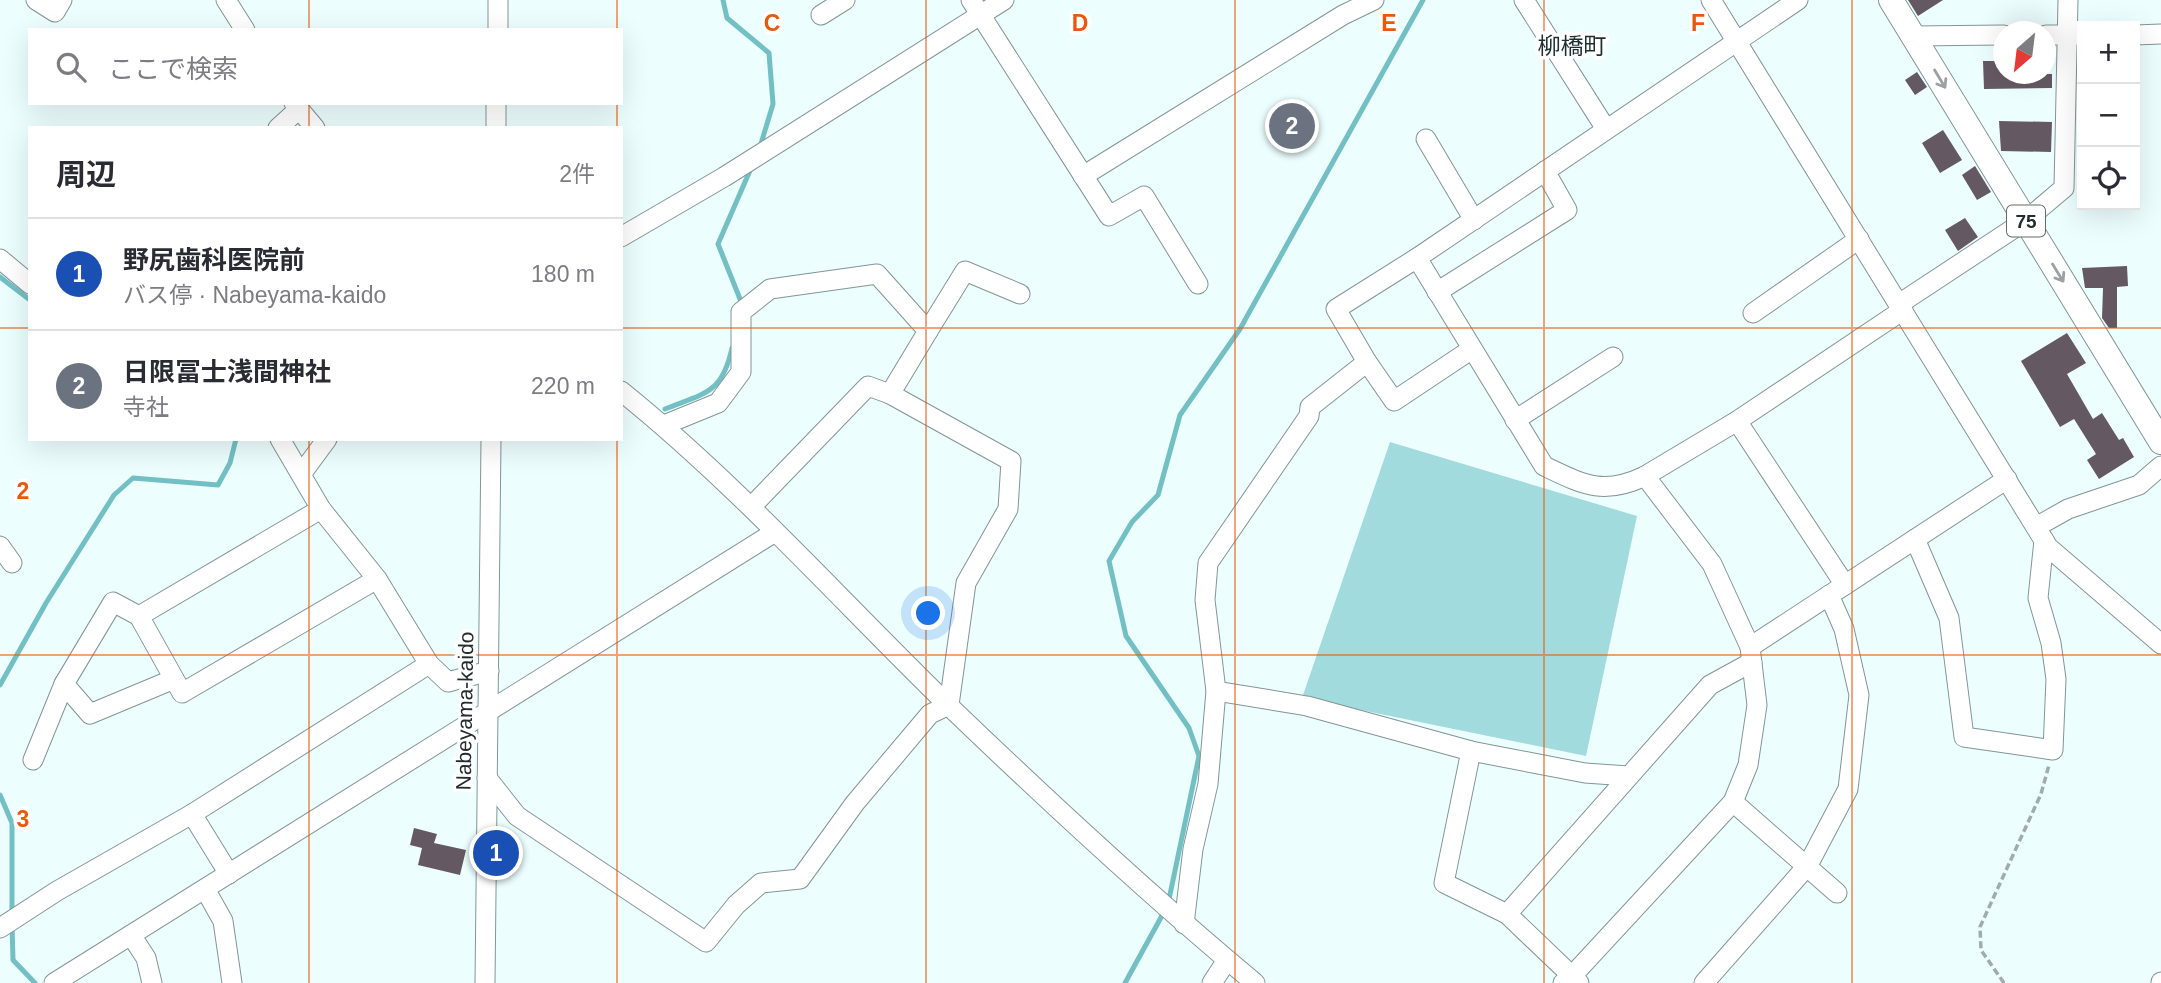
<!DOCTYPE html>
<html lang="ja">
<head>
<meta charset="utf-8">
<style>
  :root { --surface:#fff; --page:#f2f2f3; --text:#2b2b33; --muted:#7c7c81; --line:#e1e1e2; --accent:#111827 }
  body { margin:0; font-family:Arial,"Noto Sans JP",sans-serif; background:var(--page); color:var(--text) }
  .controls { position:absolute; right:21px; top:21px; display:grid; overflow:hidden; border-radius:0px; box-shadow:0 7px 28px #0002 }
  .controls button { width:63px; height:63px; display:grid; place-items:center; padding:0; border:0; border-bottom:2px solid var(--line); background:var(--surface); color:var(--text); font:35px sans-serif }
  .compass { position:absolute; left:1993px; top:21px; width:63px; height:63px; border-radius:50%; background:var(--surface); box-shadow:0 7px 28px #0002; rotate:208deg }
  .you { position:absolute; left:929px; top:614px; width:24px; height:24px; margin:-18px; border:5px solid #fff; border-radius:50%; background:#1a73e8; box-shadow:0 0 0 10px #1a73e833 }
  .badge { display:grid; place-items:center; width:46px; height:46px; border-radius:50%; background:var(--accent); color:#fff; font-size:23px; font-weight:700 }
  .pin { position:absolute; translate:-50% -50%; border:4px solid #fff; box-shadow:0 2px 7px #0006 }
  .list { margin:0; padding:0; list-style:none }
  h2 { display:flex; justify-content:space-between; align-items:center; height:91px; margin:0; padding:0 28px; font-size:30px }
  h2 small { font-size:23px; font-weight:400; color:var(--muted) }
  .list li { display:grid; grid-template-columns:46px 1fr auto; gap:21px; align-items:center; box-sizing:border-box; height:112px; padding:0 28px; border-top:2px solid var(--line) }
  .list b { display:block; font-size:26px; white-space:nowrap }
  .list p { margin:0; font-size:23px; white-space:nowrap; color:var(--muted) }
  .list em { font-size:23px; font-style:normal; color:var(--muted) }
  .icon { flex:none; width:38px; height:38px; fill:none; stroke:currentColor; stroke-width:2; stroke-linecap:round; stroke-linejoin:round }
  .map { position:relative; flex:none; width:2161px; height:983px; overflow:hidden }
  .search { position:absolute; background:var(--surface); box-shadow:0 7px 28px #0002; left:28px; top:28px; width:595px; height:77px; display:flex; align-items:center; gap:18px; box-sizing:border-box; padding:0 24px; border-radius:0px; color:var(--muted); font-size:26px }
  .panel { position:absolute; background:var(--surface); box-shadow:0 7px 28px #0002; left:28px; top:126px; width:595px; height:315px; border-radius:0px }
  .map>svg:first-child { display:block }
  .green { fill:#a2dbde }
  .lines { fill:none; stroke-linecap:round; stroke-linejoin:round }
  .stream { stroke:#73c0c4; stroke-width:5 }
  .building { fill:#645963 }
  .minor-casing { stroke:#829596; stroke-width:21 }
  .major-casing { stroke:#829596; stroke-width:26 }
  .path { stroke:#9facad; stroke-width:3.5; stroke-dasharray:7 3.5; stroke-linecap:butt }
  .minor { stroke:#fff; stroke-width:19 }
  .major { stroke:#fff; stroke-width:24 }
  .oneway { stroke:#9ca0a0 }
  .grid { fill:none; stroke:#e8590c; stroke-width:2; stroke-opacity:0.55 }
  .labels { text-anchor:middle; stroke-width:7; stroke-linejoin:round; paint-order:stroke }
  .shield { fill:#fff; stroke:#666b6b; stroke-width:2 }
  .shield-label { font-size:19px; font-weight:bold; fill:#242b2c }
  .street-label { font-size:21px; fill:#242b2c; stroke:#fff }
  .neighbourhood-label { font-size:23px; fill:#1e2f2f; stroke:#fff }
  .grid-label { font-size:23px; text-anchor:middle; font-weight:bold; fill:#e8590c; stroke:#fff; stroke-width:7; stroke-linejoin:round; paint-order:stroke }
</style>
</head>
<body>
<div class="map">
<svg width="2161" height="983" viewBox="0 0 2161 983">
  <rect width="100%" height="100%" fill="#edfefe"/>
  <polygon class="green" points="1390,442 1637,516 1586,756 1302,698"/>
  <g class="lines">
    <g class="stream">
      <polyline points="723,0 727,18 769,53 773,104 760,147"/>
      <polyline points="0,277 30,300"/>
      <polyline points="742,304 718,244 752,166"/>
      <path d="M665,409C705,393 722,394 732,348"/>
      <polyline points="0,685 46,603 114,495 133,478 218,485 230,463 236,439"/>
      <polyline points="0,795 12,823 12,915"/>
      <polyline points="1168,904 1199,756 1189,728 1126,636 1109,561 1132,522 1158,495 1180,415 1240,329 1423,0"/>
      <polyline points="12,925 13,960 35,983"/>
      <polyline points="1125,983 1164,912"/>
    </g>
  </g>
  <g class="building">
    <polygon points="1908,0 1943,0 1918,16"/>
    <polygon points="1983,61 2004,61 2004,74 2052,74 2052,88 1984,89"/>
    <polygon points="1917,72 1927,87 1915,95 1905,80"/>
    <polygon points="1999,121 2052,122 2051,152 2001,151"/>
    <polygon points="1943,130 1962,160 1940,173 1922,143"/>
    <polygon points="1975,166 1991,192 1977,200 1962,175"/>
    <polygon points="1965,218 1978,237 1958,251 1945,230"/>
    <polygon points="2127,266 2128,286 2117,287 2117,328 2109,328 2102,318 2103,288 2085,288 2082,268"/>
    <polygon points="2067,333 2086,363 2067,374 2093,419 2102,413 2119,440 2123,438 2134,457 2099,479 2087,460 2096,454 2074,419 2060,427 2021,361"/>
    <polygon points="414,828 437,834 434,843 466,850 460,875 418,865 422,848 410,845"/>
  </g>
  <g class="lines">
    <g class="minor-casing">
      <g id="minor">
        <polyline points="36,0 55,12 62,0"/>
        <polyline points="226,0 245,30"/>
        <polyline points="971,0 1109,216 1144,196 1198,284"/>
        <polyline points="1524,0 1606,129"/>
        <polyline points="1711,0 2048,547 2161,644"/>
        <polyline points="821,15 845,0"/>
        <polyline points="498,30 498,0"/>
        <polyline points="2046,35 2082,35"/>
        <polyline points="2135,35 2161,34"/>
        <polyline points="1914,36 2004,35"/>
        <polyline points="294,103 315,128"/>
        <polyline points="278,128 299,109"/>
        <polyline points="496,128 496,103"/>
        <polyline points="1426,139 1474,220"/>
        <polyline points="1083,176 1343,15 1374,0"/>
        <polyline points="621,237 724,177 1004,0"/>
        <path d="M1417,258L1544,466C1584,485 1603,496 1645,476"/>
        <polyline points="0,259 30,284"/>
        <polyline points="1437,292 1567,210 1545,171"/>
        <polyline points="1899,304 2025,221 2064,188 2068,0"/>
        <polyline points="1753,313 1859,239"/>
        <polyline points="928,331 965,271 1020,294"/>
        <polyline points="1367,362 1394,401 1472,349"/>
        <path d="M621,391C739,486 840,600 949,706C1048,801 1149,895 1255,983"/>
        <polyline points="1515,420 1613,357"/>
        <polyline points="1737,421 1845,585"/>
        <polyline points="280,439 321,509 377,579"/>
        <polyline points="302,473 327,439"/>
        <polyline points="751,507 868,386 890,394"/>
        <polyline points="321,509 139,616 182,693 377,579 429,664 448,682 489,671"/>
        <polyline points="2036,527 2068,509 2139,485 2161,466"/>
        <polyline points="1915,539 1949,618 1964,737 2053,750 2056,679 2051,643 2038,598 2044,540"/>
        <polyline points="0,546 12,563"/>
        <polyline points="139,616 113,602 64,684 90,714 174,679"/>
        <polyline points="1750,647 2007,479"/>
        <polyline points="1216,691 1307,706 1471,751 1585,773 1628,776"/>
        <polyline points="1471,751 1444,883 1507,914 1572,976 1563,983"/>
        <polyline points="33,760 64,684"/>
        <polyline points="487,778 517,816 706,942 736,905 761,883 800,879 855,803 930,714 949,705 966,583 1008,509 1011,461 890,394 928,331 877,274 770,289 741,312 741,372 718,403 664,425"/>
        <polyline points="1733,802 1837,893"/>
        <polyline points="192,814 429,664"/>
        <polyline points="205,889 223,921 232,983"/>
        <polyline points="1507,914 1710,685 1752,662"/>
        <polyline points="1184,924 1193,849 1208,784 1216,691 1205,600 1208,563 1309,416 1310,407 1367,362 1336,309 1417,258 1798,0"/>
        <polyline points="0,928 57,891 192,814 229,874"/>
        <polyline points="131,935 146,958 152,983"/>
        <polyline points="54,983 775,532"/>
        <polyline points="485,983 491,439"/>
        <polyline points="1212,983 1227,960"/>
        <polyline points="1579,983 1572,976 1733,802 1748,765 1757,705 1750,647 1712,564 1645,476 1737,421 1903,310"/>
        <polyline points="1704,983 1808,865 1848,789 1859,695 1844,629 1829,595"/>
        <polyline points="2161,983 2161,982"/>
      </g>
    </g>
    <g class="major-casing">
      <polyline id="major" points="1891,0 2161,442"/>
    </g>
    <polyline class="path" points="2004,983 1981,950 1980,927 2041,794 2049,765"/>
    <use href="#minor" class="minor"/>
    <use href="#major" class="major"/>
  </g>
  <defs><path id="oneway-shaft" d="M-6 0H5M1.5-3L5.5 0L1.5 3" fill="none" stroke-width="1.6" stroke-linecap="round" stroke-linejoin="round" transform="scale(1.75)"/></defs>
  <g class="oneway">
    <use href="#oneway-shaft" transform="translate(1940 79) rotate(59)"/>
    <use href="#oneway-shaft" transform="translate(2058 273) rotate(58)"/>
  </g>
  <path class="grid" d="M309,0V30M617,0V30M926,0V983M1235,0V983M1544,0V983M1852,0V983M309,103V128M617,103V128M0,328H30M621,328H2161M309,439V983M617,439V983M0,655H2161"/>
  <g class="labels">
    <rect class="shield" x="2007" y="205.5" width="38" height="31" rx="5"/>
    <g class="shield-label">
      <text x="2026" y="228">75</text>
    </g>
    <g class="street-label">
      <text transform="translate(465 711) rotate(-89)" y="7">Nabeyama-kaido</text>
    </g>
    <g class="neighbourhood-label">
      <text x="1572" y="54">柳橋町</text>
    </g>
  </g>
  <g class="grid-label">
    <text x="772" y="31">C</text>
    <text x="1080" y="31">D</text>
    <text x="1389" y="31">E</text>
    <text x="1698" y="31">F</text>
    <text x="23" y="499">2</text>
    <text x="23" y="827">3</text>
  </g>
</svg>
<div class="controls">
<button>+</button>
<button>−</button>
<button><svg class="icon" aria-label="locate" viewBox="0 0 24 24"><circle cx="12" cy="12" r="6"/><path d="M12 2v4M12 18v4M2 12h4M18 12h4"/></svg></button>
</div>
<svg class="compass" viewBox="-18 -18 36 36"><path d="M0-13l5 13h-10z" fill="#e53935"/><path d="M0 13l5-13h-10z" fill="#7c7c81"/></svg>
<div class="you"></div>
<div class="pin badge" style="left:496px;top:853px;background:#1a4fb4">1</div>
<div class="pin badge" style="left:1292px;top:126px;background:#6b7280">2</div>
<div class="search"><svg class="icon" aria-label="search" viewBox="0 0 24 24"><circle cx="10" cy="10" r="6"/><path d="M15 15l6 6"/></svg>ここで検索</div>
<section class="panel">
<h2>周辺<small>2件</small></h2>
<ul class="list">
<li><span class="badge" style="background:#1a4fb4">1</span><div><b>野尻歯科医院前</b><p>バス停 · Nabeyama-kaido</p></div><em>180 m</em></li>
<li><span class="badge" style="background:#6b7280">2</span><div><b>日限冨士浅間神社</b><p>寺社</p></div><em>220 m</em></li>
</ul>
</section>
</div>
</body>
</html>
